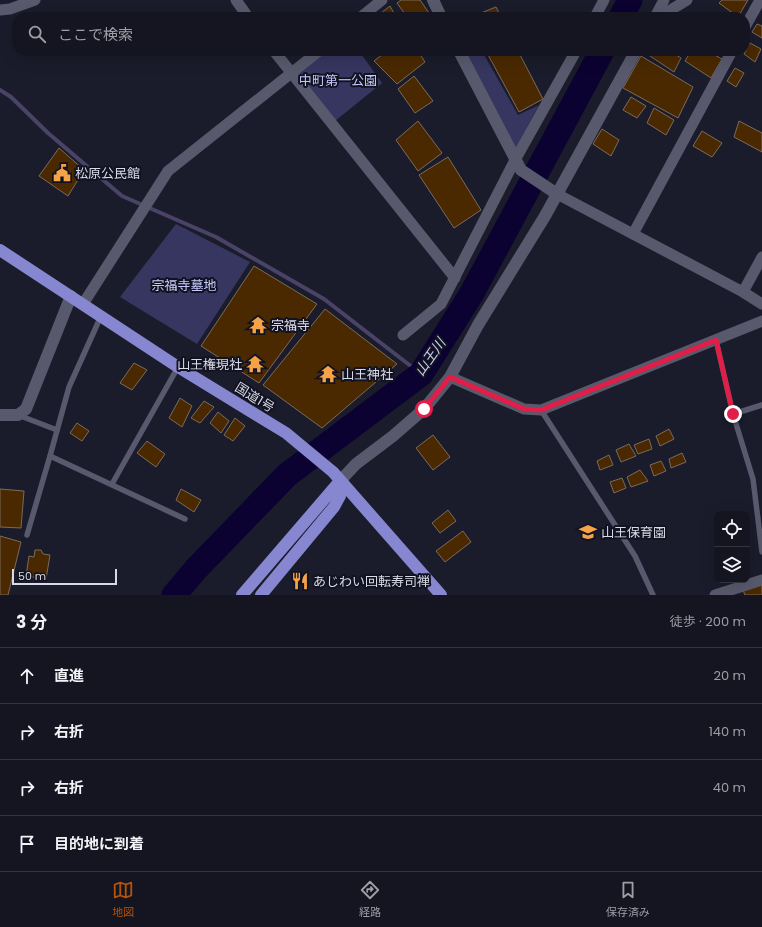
<!DOCTYPE html>
<html lang="ja">
<head>
<meta charset="utf-8">
<style>
  :root { --surface:#141520; --page:#1d1e29; --text:#f1f3f6; --muted:#9d9fa5; --line:#33343e; --accent:#b45309 }
  body { margin:0; font-family:Poppins,"Noto Sans JP",sans-serif; background:var(--page); color:var(--text) }
  .controls { position:absolute; right:12px; bottom:12px; display:grid; overflow:hidden; border-radius:8px; box-shadow:0 4px 16px #0002 }
  .controls button { width:36px; height:36px; display:grid; place-items:center; padding:0; border:0; border-bottom:1px solid var(--line); background:var(--surface); color:var(--text); font:20px sans-serif }
  .scale { position:absolute; left:12px; bottom:10px; width:105px; box-sizing:border-box; padding-left:4px; border:2px solid #d9dae5; border-top:0; font-size:11px; line-height:14px; white-space:nowrap; color:#d9dae5; -webkit-text-stroke:3px #121322; paint-order:stroke }
  .stop { position:absolute; width:12px; height:12px; margin:-9px; border:3px solid #e11d48; border-radius:50%; background:#fff }
  .stop.end { background:#e11d48; border-color:#fff; box-shadow:0 1px 4px #0008 }
  .list { margin:0; padding:0; list-style:none }
  h2 { display:flex; justify-content:space-between; align-items:center; height:52px; margin:0; padding:0 16px; font-size:17px }
  h2 small { font-size:13px; font-weight:400; color:var(--muted) }
  .list li { display:grid; grid-template-columns:26px 1fr auto; gap:12px; align-items:center; box-sizing:border-box; height:56px; padding:0 16px; border-top:1px solid var(--line) }
  .list b { display:block; font-size:15px; white-space:nowrap }
  .list em { font-size:13px; font-style:normal; color:var(--muted) }
  .icon { flex:none; width:22px; height:22px; fill:none; stroke:currentColor; stroke-width:2; stroke-linecap:round; stroke-linejoin:round }
  .map { position:relative; flex:none; width:762px; height:595px; overflow:hidden }
  .search { position:absolute; background:var(--surface); box-shadow:0 4px 16px #0002; left:12px; right:12px; top:12px; height:44px; display:flex; align-items:center; gap:10px; box-sizing:border-box; padding:0 14px; border-radius:16px; color:var(--muted); font-size:15px }
  .sheet { height:276px; background:var(--surface) }
  nav { display:flex; justify-content:space-around; align-items:center; box-sizing:border-box; height:56px; border-top:1px solid var(--line); background:var(--surface); font-size:11px; color:var(--muted) }
  nav a { display:grid; justify-items:center; gap:2px }
  nav .on { color:var(--accent) }
  .map>svg:first-child { display:block }
  .green { fill:#363660 }
  .lines { fill:none; stroke-linecap:round; stroke-linejoin:round }
  .stream { stroke:#4a4367; stroke-width:4 }
  .river { stroke:#0c0231; stroke-width:25 }
  .building { fill:#4a2901; stroke:#7b6b5c }
  .lane { stroke:#58596c; stroke-width:5.5 }
  .street { stroke:#58596c; stroke-width:11 }
  .secondary { stroke:#58596c; stroke-width:12 }
  .highway { stroke:#8687d0; stroke-width:12 }
  .route { stroke:#e11d48; stroke-width:5 }
  .labels { text-anchor:middle; stroke-width:4; stroke-linejoin:round; paint-order:stroke }
  .park-label { font-size:13px; fill:#c6c9fc; stroke:#121322 }
  .poi-label { font-size:13px; fill:#d9dae5; stroke:#121322; text-anchor:start }
  .street-label { font-size:13px; fill:#d9dae5; stroke:#121322 }
  .water-label { font-size:14px; font-style:italic; fill:#d0d2f5; stroke:#121322 }
</style>
</head>
<body>
<div class="map">
<svg width="762" height="595" viewBox="0 0 762 595">
  <rect width="100%" height="100%" fill="#1b1c2b"/>
  <g class="green">
    <polygon points="325,51 359,51 382,83 335,121 296,74"/>
    <polygon points="465,51 482,51 518,115 539,105 515,149"/>
    <polygon points="176,224 250,262 197,344 120,297"/>
  </g>
  <g class="lines">
    <polyline class="stream" points="0,90 11,97 48,133 122,196 216,237 324,299 421,374"/>
    <g class="river">
      <polyline points="621,17 630,0"/>
      <polyline points="174,595 196,569 287,475 421,374 472,293 602,51"/>
    </g>
  </g>
  <g class="building">
    <polygon points="401,0 420,0 429,13 423,17 407,17 397,3"/>
    <polygon points="722,0 748,0 738,17 719,3"/>
    <polygon points="390,6 396,17 376,17"/>
    <polygon points="496,7 501,17 471,17"/>
    <polygon points="757,24 762,26 762,38 752,32"/>
    <polygon points="750,43 761,49 755,62 744,54"/>
    <polygon points="387,51 418,51 425,62 397,84 374,61"/>
    <polygon points="486,51 518,51 543,99 519,112"/>
    <polygon points="654,51 670,51 681,58 674,72 650,56"/>
    <polygon points="691,51 707,51 722,59 711,78 685,61"/>
    <polygon points="641,56 693,87 678,118 623,88"/>
    <polygon points="735,68 744,73 736,87 727,81"/>
    <polygon points="414,76 433,101 415,113 398,89"/>
    <polygon points="631,97 646,106 637,118 623,110"/>
    <polygon points="654,108 674,120 666,135 647,123"/>
    <polygon points="418,121 442,153 418,171 396,140"/>
    <polygon points="739,121 762,133 762,152 734,137"/>
    <polygon points="602,129 619,140 611,156 593,144"/>
    <polygon points="702,131 722,143 712,157 693,146"/>
    <polygon points="59,148 84,170 68,196 39,176"/>
    <polygon points="448,157 481,210 454,228 419,175"/>
    <polygon points="254,266 317,304 259,383 201,346"/>
    <polygon points="325,309 397,364 322,428 263,385"/>
    <polygon points="134,363 147,370 132,390 120,383"/>
    <polygon points="180,398 192,406 182,427 169,418"/>
    <polygon points="204,401 214,407 200,423 191,418"/>
    <polygon points="218,412 229,421 221,433 210,423"/>
    <polygon points="235,418 245,426 233,441 224,435"/>
    <polygon points="77,423 89,431 82,441 70,433"/>
    <polygon points="669,429 674,439 660,446 656,436"/>
    <polygon points="433,435 450,457 433,470 416,448"/>
    <polygon points="649,439 652,449 638,454 634,445"/>
    <polygon points="147,441 165,454 156,467 137,453"/>
    <polygon points="629,444 636,456 621,462 616,450"/>
    <polygon points="682,453 686,462 671,468 669,459"/>
    <polygon points="609,455 613,465 600,470 597,461"/>
    <polygon points="661,461 666,471 654,476 650,465"/>
    <polygon points="640,470 648,481 631,487 627,477"/>
    <polygon points="622,478 626,488 614,493 610,482"/>
    <polygon points="0,489 24,491 21,528 0,527"/>
    <polygon points="181,489 201,500 194,512 176,500"/>
    <polygon points="448,510 456,521 440,533 432,523"/>
    <polygon points="463,531 471,542 445,562 436,551"/>
    <polygon points="0,536 21,542 8,595 0,595"/>
    <polygon points="35,550 41,550 43,554 50,555 46,579 26,576 29,556 34,557"/>
    <polygon points="762,584 762,595 745,595 743,590"/>
  </g>
  <g class="lines">
    <g class="lane">
      <polyline points="101,316 69,387 50,456 185,519"/>
      <polyline points="716,340 733,414 753,479 762,552"/>
      <polyline points="541,410 635,556 653,595"/>
      <polyline points="733,414 762,405"/>
      <polyline points="18,415 57,430"/>
      <polyline points="112,484 178,367"/>
      <polyline points="27,535 50,456"/>
    </g>
    <g class="street">
      <polyline points="236,0 248,17"/>
      <polyline points="0,10 10,9 35,0"/>
      <polyline points="361,17 382,0"/>
      <polyline points="595,17 604,0"/>
      <polyline points="655,17 664,0"/>
      <polyline points="659,17 687,0"/>
      <polyline points="745,27 760,0"/>
      <polyline points="274,51 455,278"/>
      <polyline points="557,194 743,292 762,304"/>
      <polyline points="633,234 732,51"/>
      <polyline points="743,292 762,257"/>
      <polyline points="83,304 168,171 319,51"/>
      <polyline points="403,335 441,304 515,160 576,51"/>
      <polyline points="450,377 524,409 541,410 762,321"/>
      <polyline points="715,595 762,580"/>
    </g>
    <g class="secondary">
      <polyline points="433,0 441,17"/>
      <polyline points="459,51 521,170 557,194"/>
      <polyline points="0,415 18,415 26,409 71,296"/>
      <polyline points="340,481 356,464 393,436 424,409 450,377 478,325 545,216 636,51"/>
    </g>
    <g class="highway">
      <polyline points="0,250 178,367 286,433 333,472 441,595"/>
      <polyline points="242,595 340,481"/>
      <polyline points="261,595 334,507 340,496 340,481"/>
    </g>
  </g>
  <g class="lines">
    <polyline class="route" points="424,409 450,377 524,409 541,410 716,340 733,414"/>
  </g>
  <defs>
    <g id="civic-bare" transform="scale(1.38)"><path d="M-.6-6.5H3V-4.5H.6V-3L4-1V1h2V6H-6V1h2V-1L-.6-3ZM-1.2 2.5V6h2.4V2.5Z" fill="#f6a247" stroke="#121322" stroke-width="2.5" paint-order="stroke"/></g>
    <g id="temple-bare" transform="scale(1.38)"><path d="M0-6L5-2H3V0L6.5 2.5H4V6H1.5V3h-3V6H-4V2.5H-6.5L-3 0V-2H-5Z" fill="#f6a247" stroke="#121322" stroke-width="2.5" paint-order="stroke"/></g>
    <g id="school-bare" transform="scale(1.38)"><path d="M0-5L7-2L0 1L-7-2ZM-4 1L0 2.5L4 1V4Q0 6-4 4Z" fill="#f6a247" stroke="#121322" stroke-width="2.5" paint-order="stroke"/></g>
    <g id="restaurant-bare" transform="scale(1.38)"><path d="M-5-6h1v4h1v-4h1v4h1v-4h1v5L-1.5 .5V6h-2V.5L-5-1ZM5-6V6H3V1.5H1.5Q1.5-4 5-6Z" fill="#f6a247" stroke="#121322" stroke-width="2.5" paint-order="stroke"/></g>
  </defs>
  <g fill-rule="evenodd">
    <use href="#civic-bare" x="62" y="173"/>
    <use href="#temple-bare" x="258" y="325"/>
    <use href="#temple-bare" x="255" y="364"/>
    <use href="#temple-bare" x="328" y="374"/>
    <use href="#school-bare" x="588" y="532"/>
    <use href="#restaurant-bare" x="300" y="581"/>
  </g>
  <g class="labels">
    <g class="park-label">
      <text x="338" y="85">中町第一公園</text>
      <text x="184" y="290">宗福寺墓地</text>
    </g>
    <g class="poi-label">
      <text x="75" y="178">松原公民館</text>
      <text x="271" y="330">宗福寺</text>
      <text x="242" y="369" text-anchor="end">山王権現社</text>
      <text x="341" y="379">山王神社</text>
      <text x="601" y="537">山王保育園</text>
      <text x="313" y="586">あじわい回転寿司禅</text>
    </g>
    <g class="street-label">
      <text transform="translate(255 397) rotate(32)" y="5">国道1号</text>
    </g>
    <g class="water-label">
      <text transform="translate(430 357) rotate(-55)" y="5">山王川</text>
    </g>
  </g>
</svg>
<div class="controls">
<button><svg class="icon" aria-label="locate" viewBox="0 0 24 24"><circle cx="12" cy="12" r="6"/><path d="M12 2v4M12 18v4M2 12h4M18 12h4"/></svg></button>
<button><svg class="icon" aria-label="layers" viewBox="0 0 24 24"><path d="M12 4l9 5-9 5-9-5zM3 14l9 5 9-5"/></svg></button>
</div>
<div class="scale">50 m</div>
<div class="stop" style="left:424px;top:409px"></div>
<div class="stop end" style="left:733px;top:414px"></div>
<div class="search"><svg class="icon" aria-label="search" viewBox="0 0 24 24"><circle cx="10" cy="10" r="6"/><path d="M15 15l6 6"/></svg>ここで検索</div>
</div>
<section class="sheet">
<h2>3 分<small>徒歩 · 200 m</small></h2>
<ul class="list">
<li><svg class="icon" aria-label="ahead" viewBox="0 0 24 24"><path d="M12 20V5M6 11l6-6 6 6"/></svg><div><b>直進</b></div><em>20 m</em></li>
<li><svg class="icon" aria-label="right" viewBox="0 0 24 24"><path d="M7 20v-9h11M14 6l5 5-5 5"/></svg><div><b>右折</b></div><em>140 m</em></li>
<li><svg class="icon" aria-label="right" viewBox="0 0 24 24"><path d="M7 20v-9h11M14 6l5 5-5 5"/></svg><div><b>右折</b></div><em>40 m</em></li>
<li><svg class="icon" aria-label="arrive" viewBox="0 0 24 24"><path d="M6 21V4h12l-3 4 3 4H6"/></svg><div><b>目的地に到着</b></div></li>
</ul>
</section>
<nav>
<a class="on"><svg class="icon" aria-label="map" viewBox="0 0 24 24"><path d="M3 6l6-2 6 2 6-2v14l-6 2-6-2-6 2zM9 4v14M15 6v14"/></svg>地図</a>
<a><svg class="icon" aria-label="directions" viewBox="0 0 24 24"><path d="M12 3l9 9-9 9-9-9zM9 14v-3h6M13 9l2 2-2 2"/></svg>経路</a>
<a><svg class="icon" aria-label="saved" viewBox="0 0 24 24"><path d="M7 4h10v16l-5-4-5 4z"/></svg>保存済み</a>
</nav>
</body>
</html>
